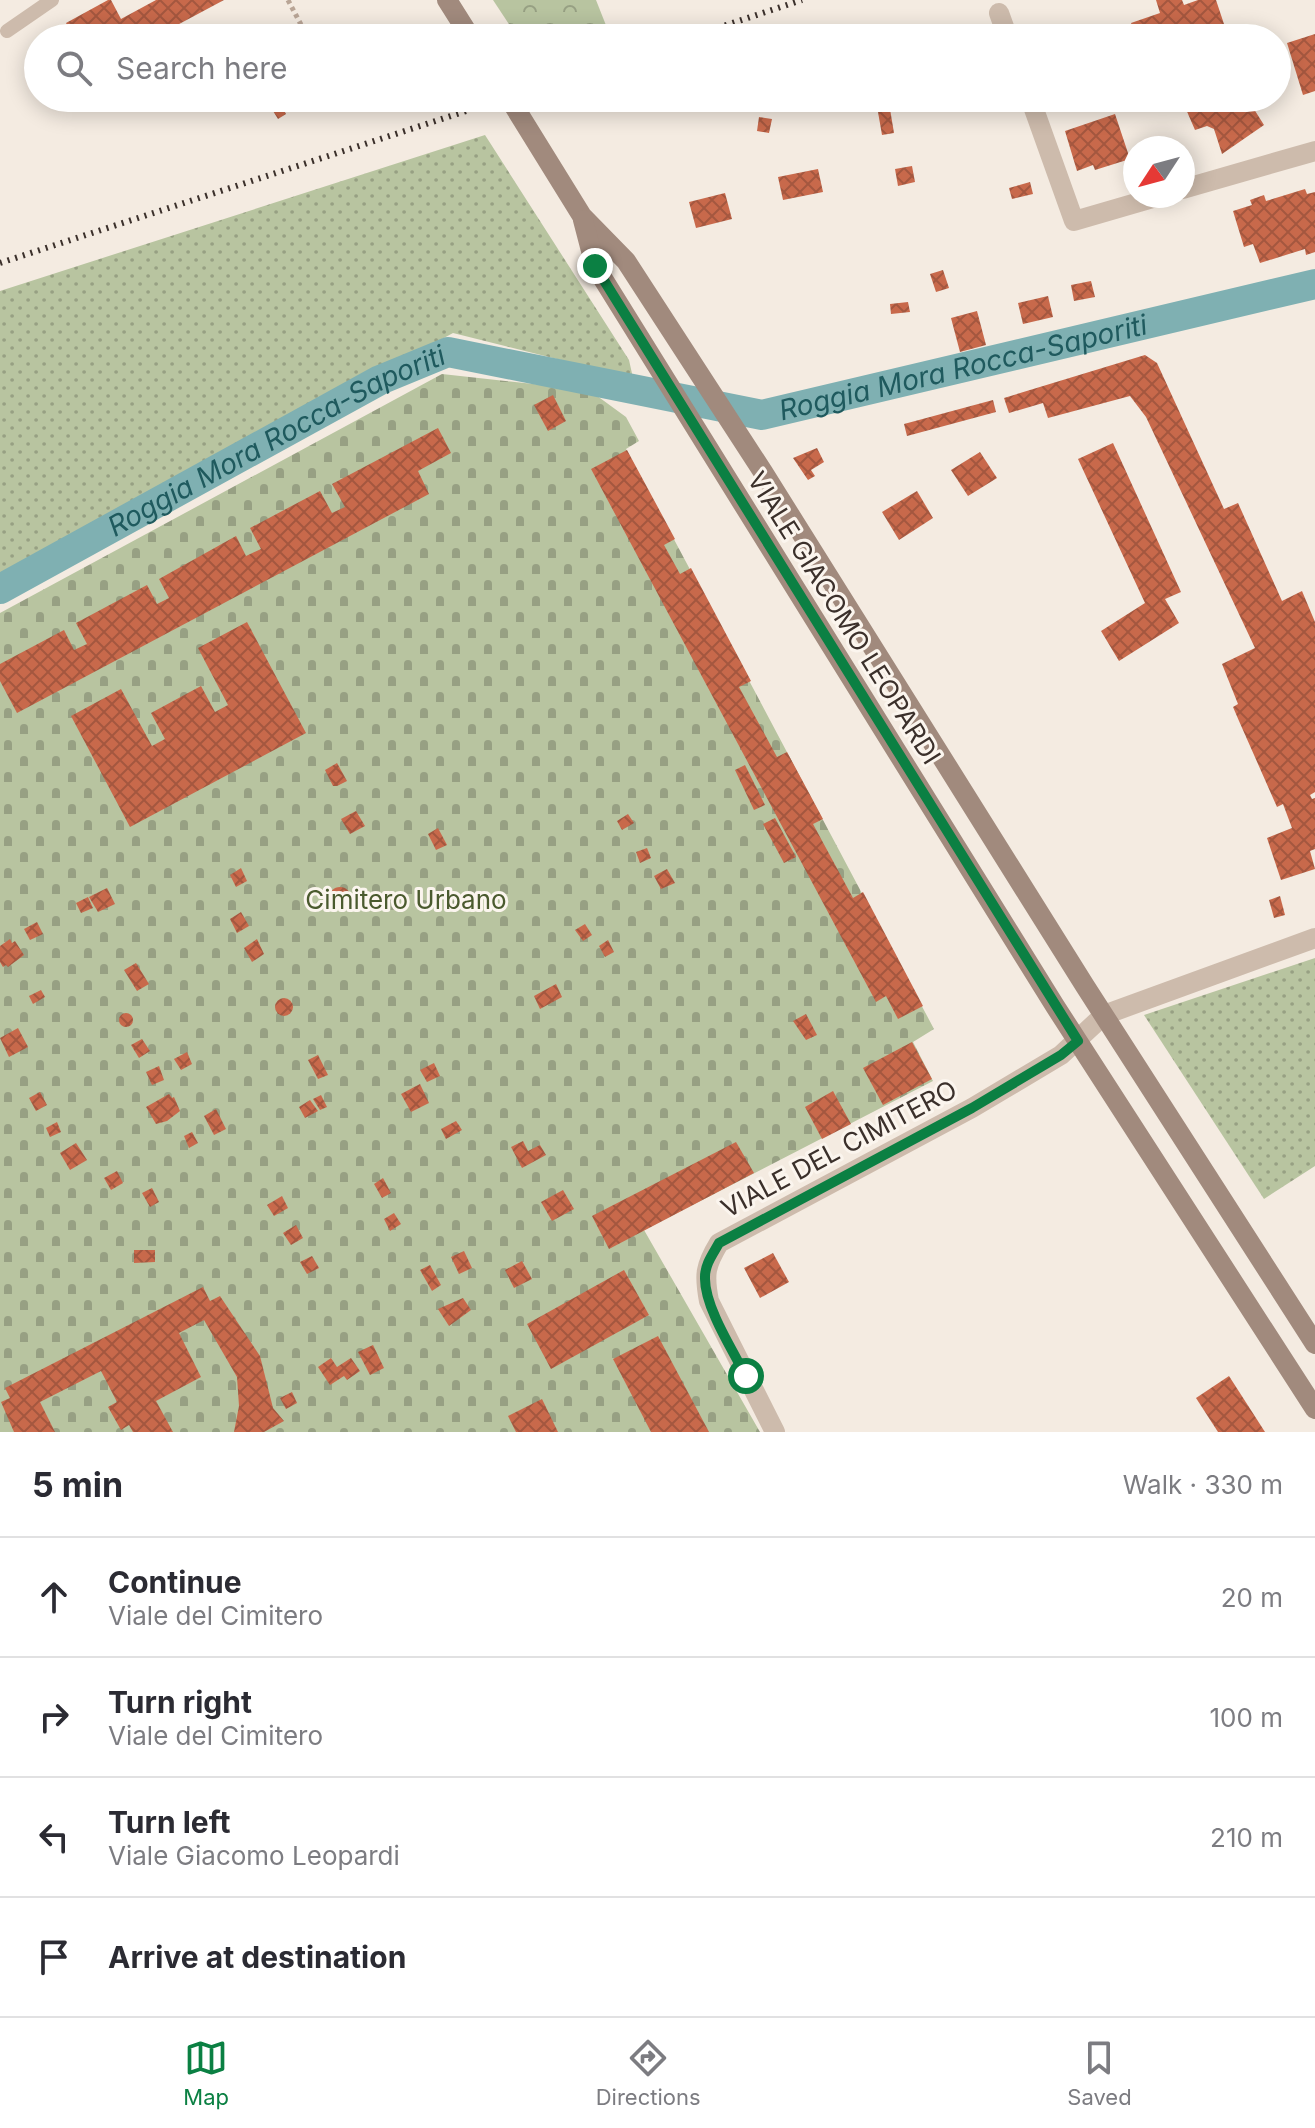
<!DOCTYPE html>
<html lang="en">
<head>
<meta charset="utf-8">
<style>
  :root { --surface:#fff; --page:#f2f2f3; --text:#2b2b33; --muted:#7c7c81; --line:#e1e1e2; --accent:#0b8043 }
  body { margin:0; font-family:Inter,sans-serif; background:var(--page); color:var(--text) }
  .compass { position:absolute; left:1123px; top:136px; width:72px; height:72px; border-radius:50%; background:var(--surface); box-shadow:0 4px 20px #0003; rotate:234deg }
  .stop { position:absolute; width:24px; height:24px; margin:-18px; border:6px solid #0b8043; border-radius:50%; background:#fff }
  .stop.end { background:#0b8043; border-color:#fff; box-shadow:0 2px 8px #0008 }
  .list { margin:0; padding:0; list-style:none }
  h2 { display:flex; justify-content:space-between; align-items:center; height:104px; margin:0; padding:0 32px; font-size:34px }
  h2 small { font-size:26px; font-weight:400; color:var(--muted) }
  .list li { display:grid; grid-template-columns:52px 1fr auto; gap:24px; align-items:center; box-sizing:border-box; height:120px; padding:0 32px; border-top:2px solid var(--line) }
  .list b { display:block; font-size:30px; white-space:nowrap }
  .list p { margin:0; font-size:26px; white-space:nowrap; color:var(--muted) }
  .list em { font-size:26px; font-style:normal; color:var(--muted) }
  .icon { flex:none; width:44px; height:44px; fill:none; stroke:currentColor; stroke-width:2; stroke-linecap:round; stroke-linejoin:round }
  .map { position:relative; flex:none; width:1315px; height:1432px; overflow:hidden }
  .search { position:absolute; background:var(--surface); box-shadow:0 4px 20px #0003; left:24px; right:24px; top:24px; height:88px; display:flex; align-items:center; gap:20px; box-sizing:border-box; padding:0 28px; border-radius:44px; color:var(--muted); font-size:30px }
  .sheet { height:584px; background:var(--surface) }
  nav { display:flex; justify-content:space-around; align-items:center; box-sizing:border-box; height:112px; border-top:2px solid var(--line); background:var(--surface); font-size:22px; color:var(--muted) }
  nav a { display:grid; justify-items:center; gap:4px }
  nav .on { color:var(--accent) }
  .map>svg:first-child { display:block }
  .grass { fill:url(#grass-dots) }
  .cemetery { fill:url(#cemetery-stones) }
  .park { fill:url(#park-crowns) }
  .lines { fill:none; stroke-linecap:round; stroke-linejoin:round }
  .canal { stroke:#7fb0b2; stroke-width:30 }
  .building { fill:url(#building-cross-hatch) }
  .path { stroke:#b9a596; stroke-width:5; stroke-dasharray:4 4; stroke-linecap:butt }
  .service { stroke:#cdbbac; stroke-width:14 }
  .minor { stroke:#cdbbac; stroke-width:20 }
  .secondary { stroke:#a18a7d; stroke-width:20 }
  .rail { stroke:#3b302b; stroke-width:6; stroke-dasharray:2 6; stroke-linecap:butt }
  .route { stroke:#0b8043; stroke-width:10 }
  .labels { text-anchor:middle; stroke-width:6; stroke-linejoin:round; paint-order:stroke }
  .street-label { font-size:26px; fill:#3b302b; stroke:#fbf5ee }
  .park-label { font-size:26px; fill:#4a5a2e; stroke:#fbf5ee }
  .water-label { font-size:28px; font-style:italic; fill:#1f5a5e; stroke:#fbf5ee }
</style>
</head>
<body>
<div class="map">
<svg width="1315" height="1432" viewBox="0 0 1315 1432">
  <defs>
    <pattern id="grass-dots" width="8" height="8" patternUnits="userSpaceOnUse" patternTransform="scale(2)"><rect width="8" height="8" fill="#b8c4a0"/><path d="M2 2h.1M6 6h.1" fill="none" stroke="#97a083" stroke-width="1.8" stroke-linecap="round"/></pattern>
    <pattern id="cemetery-stones" width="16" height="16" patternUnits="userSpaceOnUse" patternTransform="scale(2)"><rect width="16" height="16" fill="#b8c4a0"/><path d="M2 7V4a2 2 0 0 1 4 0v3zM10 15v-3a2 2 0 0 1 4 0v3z" fill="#97a083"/></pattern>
    <pattern id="park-crowns" width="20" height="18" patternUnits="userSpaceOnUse" patternTransform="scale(2)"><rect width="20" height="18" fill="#b8c4a0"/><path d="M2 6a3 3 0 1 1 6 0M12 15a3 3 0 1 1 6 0" fill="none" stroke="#97a083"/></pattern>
    <pattern id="building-cross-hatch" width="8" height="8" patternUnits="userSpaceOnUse" patternTransform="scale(2)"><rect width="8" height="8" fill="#c8694b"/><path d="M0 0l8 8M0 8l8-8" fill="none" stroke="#a4573f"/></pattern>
  </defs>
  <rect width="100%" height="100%" fill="#f4ebe1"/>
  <g class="grass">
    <polygon points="485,135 629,360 633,378 453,333 0,580 0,291"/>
    <polygon points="1315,958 1315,1166 1264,1199 1144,1015"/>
  </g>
  <polygon class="cemetery" points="442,374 589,390 626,417 639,441 626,449 934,1029 913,1042 933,1081 644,1230 760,1432 0,1432 0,613"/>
  <polygon class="park" points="493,0 596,0 611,38 518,38"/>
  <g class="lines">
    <path class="canal" id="s1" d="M0,589L380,380L448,352L762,415L1315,284"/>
  </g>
  <g class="building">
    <polygon points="108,0 111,0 121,19 156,0 224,0 153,38 74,38 66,23"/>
    <polygon points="1156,0 1182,0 1184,5 1198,0 1216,0 1225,27 1193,38 1136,38 1131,23 1160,13"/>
    <polygon points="1109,28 1112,38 1080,38 1080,37"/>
    <polygon points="1315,34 1315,91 1303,95 1287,43"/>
    <polygon points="38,61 38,79 31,65"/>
    <polygon points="265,98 291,98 293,102 283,108 286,114 278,119"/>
    <polygon points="1041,98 1080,98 1081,101 1046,112"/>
    <polygon points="1188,98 1261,98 1263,100 1252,106 1264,125 1222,154 1214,129 1207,126 1195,130 1182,100"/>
    <polygon points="890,109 894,133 882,135 878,112"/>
    <polygon points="1115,114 1130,159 1095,170 1093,165 1077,171 1065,131"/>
    <polygon points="759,117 772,119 769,133 757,131"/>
    <polygon points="912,166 915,182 898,186 895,169"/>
    <polygon points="818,169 823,192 783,200 778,177"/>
    <polygon points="1030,182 1033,194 1012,199 1009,188"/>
    <polygon points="1305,189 1307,194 1315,192 1315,252 1306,255 1305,249 1260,263 1253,244 1244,247 1233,211 1252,205 1250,200 1264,195 1266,201"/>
    <polygon points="725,193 732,219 696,228 689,202"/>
    <polygon points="943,270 949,288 936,292 930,274"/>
    <polygon points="1091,281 1095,297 1074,301 1071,285"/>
    <polygon points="1048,296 1053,317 1023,324 1018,303"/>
    <polygon points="908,302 910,312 891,314 890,304"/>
    <polygon points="977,311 986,345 960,352 951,318"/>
    <polygon points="1145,355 1157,363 1224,509 1238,503 1282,601 1302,591 1315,622 1315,792 1310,795 1312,799 1315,798 1315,849 1310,851 1315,869 1281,880 1267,838 1292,828 1283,804 1277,807 1239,721 1233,707 1238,704 1222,664 1255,648 1146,417 1130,396 1048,418 1043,403 1009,413 1004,398"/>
    <polygon points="553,395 566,421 548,431 534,405"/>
    <polygon points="993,400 996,412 907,436 904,424"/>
    <polygon points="438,428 451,453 418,471 429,494 17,713 0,681 0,664 64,630 74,650 87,644 76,623 147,585 157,604 169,598 159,579 236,536 246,556 261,549 250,528 320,491 332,513 345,507 332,484"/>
    <polygon points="1113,443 1181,592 1165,599 1179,623 1119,661 1101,631 1145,603 1078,459"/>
    <polygon points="817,448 824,462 811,470 815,476 808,480 793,458"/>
    <polygon points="627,450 675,539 664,545 680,574 691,568 751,681 739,687 777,757 787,752 823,819 813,824 853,898 863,892 923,1006 898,1019 886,996 876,1002 591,469"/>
    <polygon points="980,452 997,478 968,496 951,470"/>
    <polygon points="917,491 933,518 899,540 882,512"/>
    <polygon points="247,622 306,733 130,827 71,716 121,689 152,746 165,739 151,713 201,686 215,712 228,705 198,648"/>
    <polygon points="337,763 347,781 337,786 333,786 325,770"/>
    <polygon points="745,765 765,805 754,810 735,770"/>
    <polygon points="356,811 365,826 350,834 341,819"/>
    <polygon points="628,814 634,823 622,830 617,821"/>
    <polygon points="775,818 796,857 784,863 763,824"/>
    <polygon points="438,828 447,845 436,850 428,834"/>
    <polygon points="647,848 651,858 640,863 636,852"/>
    <polygon points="241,868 247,881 236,887 230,875"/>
    <polygon points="667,869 675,883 661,889 654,876"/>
    <circle cx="340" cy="898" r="11"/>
    <polygon points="107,888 115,904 98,912 89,897"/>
    <polygon points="1280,896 1285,915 1274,918 1269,900"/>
    <polygon points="88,897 93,908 81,913 76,903"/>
    <polygon points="241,912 249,926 237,933 230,919"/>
    <polygon points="37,922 43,934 30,940 24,929"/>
    <polygon points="585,924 592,935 583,941 575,930"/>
    <polygon points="10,939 12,943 15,941 24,955 8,967 6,965 3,967 0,962 0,946"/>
    <polygon points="257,939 264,954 252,962 244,948"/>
    <polygon points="608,940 614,952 605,957 599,946"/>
    <polygon points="136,963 149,984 137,991 124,970"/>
    <polygon points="556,984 562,997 540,1009 534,996"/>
    <polygon points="41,990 45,997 33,1004 29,996"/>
    <circle cx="284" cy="1007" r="9"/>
    <circle cx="126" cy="1020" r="7"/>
    <polygon points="806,1014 817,1035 806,1040 793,1021"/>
    <polygon points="18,1028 28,1047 9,1057 0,1038"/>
    <polygon points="142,1039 150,1051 139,1058 131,1045"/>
    <polygon points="912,1042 932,1079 883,1105 863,1068"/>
    <polygon points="187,1052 192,1064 181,1070 174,1059"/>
    <polygon points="318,1055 328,1075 318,1079 308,1060"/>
    <polygon points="434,1063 440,1076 427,1082 420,1070"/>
    <polygon points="159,1066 164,1080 152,1085 146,1072"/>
    <polygon points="420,1084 429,1103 411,1112 401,1094"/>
    <polygon points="833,1091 851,1124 822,1139 805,1107"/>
    <polygon points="40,1092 47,1105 36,1111 29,1098"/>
    <polygon points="169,1094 172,1098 174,1097 180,1111 167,1121 156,1124 146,1107"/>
    <polygon points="321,1095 327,1107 320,1110 313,1099"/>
    <polygon points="310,1100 318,1111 305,1118 299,1107"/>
    <polygon points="216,1109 226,1129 214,1135 204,1116"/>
    <polygon points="456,1121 462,1130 446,1139 441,1129"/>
    <polygon points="57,1122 61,1132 50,1137 46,1128"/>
    <polygon points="192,1132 198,1143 189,1148 184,1136"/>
    <polygon points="523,1141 528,1151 540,1145 546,1155 522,1168 511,1147"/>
    <polygon points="736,1142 754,1173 609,1249 592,1216"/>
    <polygon points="76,1143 87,1160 70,1170 60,1153"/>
    <polygon points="117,1171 123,1183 111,1190 104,1178"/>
    <polygon points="383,1178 391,1193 382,1198 374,1184"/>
    <polygon points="152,1188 159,1202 150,1207 142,1193"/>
    <polygon points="563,1190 574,1209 552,1221 541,1202"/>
    <polygon points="282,1196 288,1208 274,1216 267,1205"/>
    <polygon points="394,1213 401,1224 390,1231 384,1219"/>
    <polygon points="296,1225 303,1238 291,1245 283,1233"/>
    <polygon points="134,1250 155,1250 155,1262 134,1263"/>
    <polygon points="464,1251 472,1268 459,1274 451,1257"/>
    <polygon points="773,1253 789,1282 760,1298 744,1268"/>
    <polygon points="312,1256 319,1268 307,1274 300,1262"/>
    <polygon points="522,1261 532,1279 514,1288 505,1270"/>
    <polygon points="430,1265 441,1285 432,1291 420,1270"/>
    <polygon points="624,1270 649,1315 551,1369 527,1324"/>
    <polygon points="203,1287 210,1301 220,1296 260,1356 273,1408 284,1421 264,1432 234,1432 239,1406 237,1377 204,1320 179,1333 201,1377 156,1401 173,1432 133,1432 129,1425 121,1430 108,1407 117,1402 101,1371 40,1402 55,1432 14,1432 1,1402 10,1398 5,1388"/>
    <polygon points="463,1298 471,1310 449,1326 438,1309"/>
    <polygon points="658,1336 709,1432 651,1432 613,1359"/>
    <polygon points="373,1345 384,1368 370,1375 358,1352"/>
    <polygon points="331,1358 337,1367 351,1358 360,1371 347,1380 344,1376 330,1385 318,1367"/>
    <polygon points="1229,1376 1265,1432 1218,1432 1196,1398"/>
    <polygon points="292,1392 297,1403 286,1409 280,1398"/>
    <polygon points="542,1399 558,1432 516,1432 508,1416"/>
  </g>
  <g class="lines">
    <polyline class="path" points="288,0 308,38"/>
    <polyline class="service" points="7,31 52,0"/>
    <g class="minor">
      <polyline points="999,13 1008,38"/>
      <polyline points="1030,98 1074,221 1160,196"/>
      <polyline points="1183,189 1315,151"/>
      <path d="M775,1432L709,1301C704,1275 705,1266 719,1243L972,1108L1061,1055L1104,1015L1315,938"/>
    </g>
    <g class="secondary">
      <polyline points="447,0 471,38"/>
      <polyline points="509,98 582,216 626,261 763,472 1085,986 1315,1344"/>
      <polyline points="583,220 595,266 1055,1006 1315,1409"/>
    </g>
    <g class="rail">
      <polyline points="687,38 802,0"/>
      <polyline points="0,263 506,98"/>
    </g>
  </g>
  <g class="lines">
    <path class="route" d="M595,266L1078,1041L1061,1055L972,1108L719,1243C713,1254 705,1264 705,1277C704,1306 733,1351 746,1376"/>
  </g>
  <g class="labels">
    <g class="street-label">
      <text transform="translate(844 618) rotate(58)" y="9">VIALE GIACOMO LEOPARDI</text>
      <text transform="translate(839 1149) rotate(-28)" y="9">VIALE DEL CIMITERO</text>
    </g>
    <g class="park-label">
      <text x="406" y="909">Cimitero Urbano</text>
    </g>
    <g class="water-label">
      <text dy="10" stroke="none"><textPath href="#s1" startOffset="1034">Roggia Mora Rocca-Saporiti</textPath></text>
      <text dy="10" stroke="none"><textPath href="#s1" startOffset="314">Roggia Mora Rocca-Saporiti</textPath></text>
    </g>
  </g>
</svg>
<svg class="compass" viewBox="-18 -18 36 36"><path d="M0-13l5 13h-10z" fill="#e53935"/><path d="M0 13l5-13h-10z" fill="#7c7c81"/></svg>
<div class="stop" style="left:746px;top:1376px"></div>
<div class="stop end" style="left:595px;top:266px"></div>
<div class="search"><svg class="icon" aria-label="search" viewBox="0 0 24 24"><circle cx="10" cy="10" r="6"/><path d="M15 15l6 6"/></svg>Search here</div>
</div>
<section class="sheet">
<h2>5 min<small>Walk · 330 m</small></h2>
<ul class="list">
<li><svg class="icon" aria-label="ahead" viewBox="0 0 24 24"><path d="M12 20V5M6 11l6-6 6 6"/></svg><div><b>Continue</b><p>Viale del Cimitero</p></div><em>20 m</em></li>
<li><svg class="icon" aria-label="right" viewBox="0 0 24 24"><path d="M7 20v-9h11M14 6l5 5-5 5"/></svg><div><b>Turn right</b><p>Viale del Cimitero</p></div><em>100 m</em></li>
<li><svg class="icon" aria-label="left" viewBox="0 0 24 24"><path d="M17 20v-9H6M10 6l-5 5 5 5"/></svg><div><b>Turn left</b><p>Viale Giacomo Leopardi</p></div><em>210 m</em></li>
<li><svg class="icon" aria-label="arrive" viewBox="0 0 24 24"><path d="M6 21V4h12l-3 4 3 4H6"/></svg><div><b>Arrive at destination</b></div></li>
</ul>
</section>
<nav>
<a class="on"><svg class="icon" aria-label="map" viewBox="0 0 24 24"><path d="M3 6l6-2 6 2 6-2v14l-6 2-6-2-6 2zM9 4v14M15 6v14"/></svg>Map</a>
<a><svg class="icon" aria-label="directions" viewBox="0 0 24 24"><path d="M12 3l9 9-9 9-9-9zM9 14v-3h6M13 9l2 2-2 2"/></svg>Directions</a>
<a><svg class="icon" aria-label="saved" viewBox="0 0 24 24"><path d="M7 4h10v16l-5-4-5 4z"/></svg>Saved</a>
</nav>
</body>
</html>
